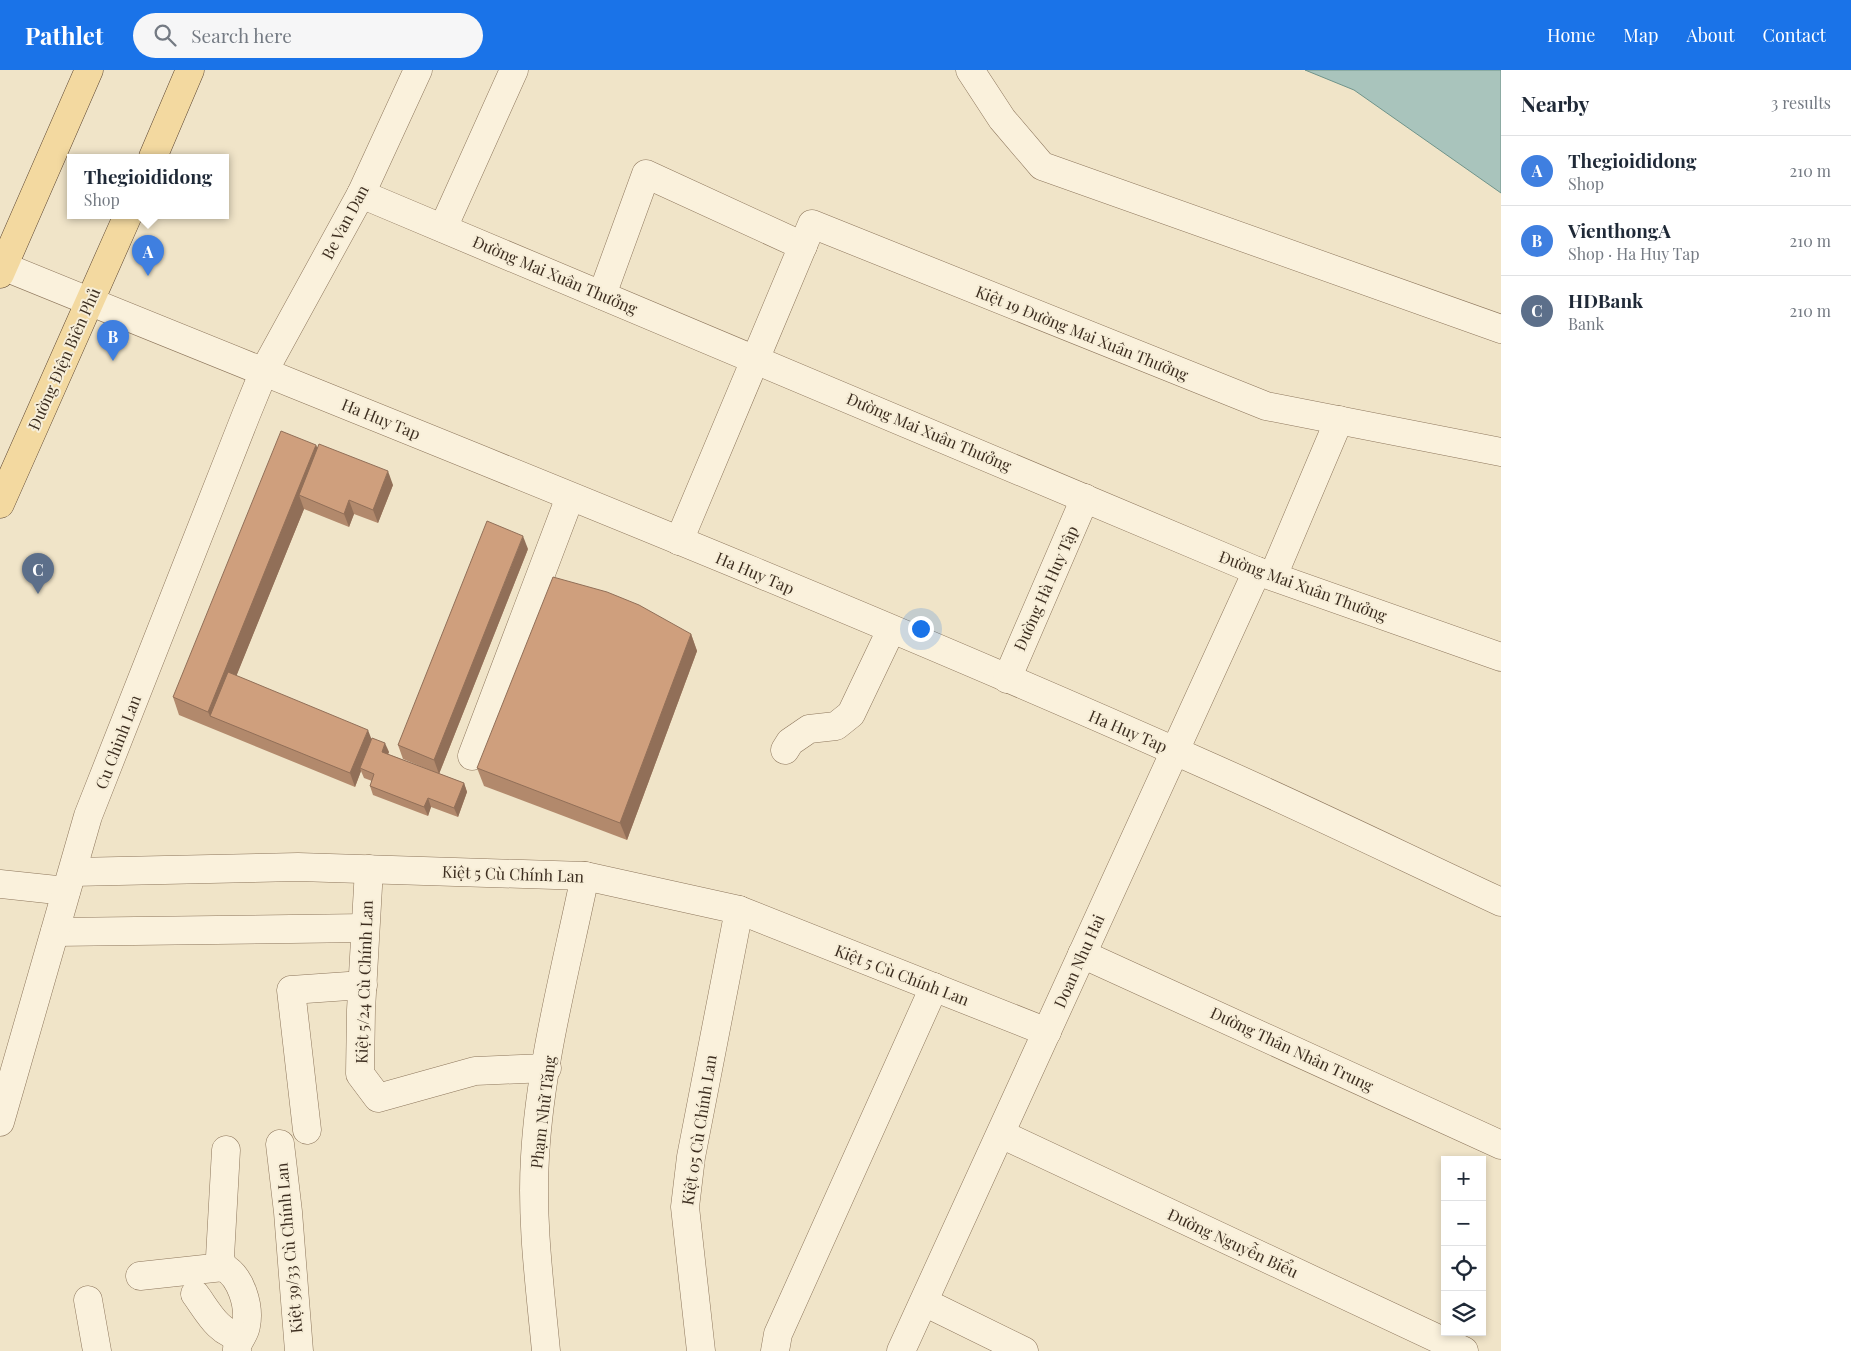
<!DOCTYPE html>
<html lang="en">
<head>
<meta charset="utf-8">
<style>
  :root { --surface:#fff; --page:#f6f6f7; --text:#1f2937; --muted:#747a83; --line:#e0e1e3; --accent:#1a73e8 }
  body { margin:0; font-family:"Playfair Display",serif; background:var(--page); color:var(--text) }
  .controls { position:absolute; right:15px; bottom:15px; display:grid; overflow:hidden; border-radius:0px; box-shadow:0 2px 8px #0003 }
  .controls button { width:45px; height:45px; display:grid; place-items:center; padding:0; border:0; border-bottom:1px solid var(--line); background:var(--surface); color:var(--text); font:25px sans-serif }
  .you { position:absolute; left:920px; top:558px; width:18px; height:18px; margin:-12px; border:4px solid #fff; border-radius:50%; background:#1a73e8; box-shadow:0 0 0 8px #1a73e833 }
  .badge { display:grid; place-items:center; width:32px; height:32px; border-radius:50%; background:var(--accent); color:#fff; font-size:16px; font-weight:700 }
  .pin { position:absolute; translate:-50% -41px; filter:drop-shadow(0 1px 2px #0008) }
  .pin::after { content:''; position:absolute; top:26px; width:18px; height:15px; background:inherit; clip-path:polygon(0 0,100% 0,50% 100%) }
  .popup { position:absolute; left:67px; top:84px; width:162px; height:65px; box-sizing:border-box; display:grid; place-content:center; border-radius:0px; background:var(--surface); filter:drop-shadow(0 1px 4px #0005); font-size:16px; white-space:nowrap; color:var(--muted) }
  .popup b { font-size:19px; color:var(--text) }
  .popup::after { content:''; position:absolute; left:50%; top:100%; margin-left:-10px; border:10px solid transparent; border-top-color:var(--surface) }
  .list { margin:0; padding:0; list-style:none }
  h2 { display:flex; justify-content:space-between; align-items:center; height:65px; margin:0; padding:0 20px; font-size:21px }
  h2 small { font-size:16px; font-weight:400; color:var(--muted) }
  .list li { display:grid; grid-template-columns:32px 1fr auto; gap:15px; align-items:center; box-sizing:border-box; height:70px; padding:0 20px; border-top:1px solid var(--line) }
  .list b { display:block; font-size:19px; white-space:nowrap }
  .list p { margin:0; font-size:16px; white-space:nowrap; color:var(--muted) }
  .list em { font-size:16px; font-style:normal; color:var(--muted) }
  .icon { flex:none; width:28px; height:28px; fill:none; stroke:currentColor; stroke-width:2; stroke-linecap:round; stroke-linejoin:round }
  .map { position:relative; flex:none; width:1501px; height:1281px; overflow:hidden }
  header { display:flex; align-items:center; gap:30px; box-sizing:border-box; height:70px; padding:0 25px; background:var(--accent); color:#fff }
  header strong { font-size:24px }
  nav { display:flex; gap:28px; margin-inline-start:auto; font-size:18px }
  .search { width:350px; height:45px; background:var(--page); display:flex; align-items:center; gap:12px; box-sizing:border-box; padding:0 18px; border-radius:28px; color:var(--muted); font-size:19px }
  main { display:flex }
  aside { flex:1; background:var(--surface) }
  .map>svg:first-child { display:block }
  .water { fill:#a9c4bc; stroke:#6f938a }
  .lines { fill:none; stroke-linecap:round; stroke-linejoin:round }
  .minor-casing { stroke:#8d765c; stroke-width:29 }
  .major-casing { stroke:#5b4430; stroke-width:29 }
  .minor { stroke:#faf1dc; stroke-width:28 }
  .major { stroke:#f3d9a0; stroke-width:28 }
  .wall { fill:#b2896c }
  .shaded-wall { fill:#916f58 }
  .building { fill:#cf9f7d; stroke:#916f58 }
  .labels { text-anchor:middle; stroke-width:4; stroke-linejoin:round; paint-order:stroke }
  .street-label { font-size:16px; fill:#3d2e20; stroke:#f7eed8 }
</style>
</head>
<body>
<header>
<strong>Pathlet</strong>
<div class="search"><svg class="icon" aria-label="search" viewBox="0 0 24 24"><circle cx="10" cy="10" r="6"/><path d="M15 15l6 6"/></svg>Search here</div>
<nav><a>Home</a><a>Map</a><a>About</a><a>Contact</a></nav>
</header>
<main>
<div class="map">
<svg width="1501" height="1281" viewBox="0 0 1501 1281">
  <rect width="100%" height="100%" fill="#f0e4c8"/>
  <polygon class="water" points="1305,0 1501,0 1501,123 1354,20"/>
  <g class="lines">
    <g class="minor-casing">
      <g id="minor">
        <polyline points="970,0 1002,49 1042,96 1501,259"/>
        <polyline points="361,124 1257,501 1501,587"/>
        <polyline points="443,158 514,0"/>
        <path d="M0,195C402,359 807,517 1204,694C1304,738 1402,786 1501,832"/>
        <polyline points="602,225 646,104 803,176"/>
        <polyline points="679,471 812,154 1266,336 1501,382"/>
        <polyline points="1273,506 1339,350"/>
        <polyline points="1007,609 1085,428"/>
        <polyline points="785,680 790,672 809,659 836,656 851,644 891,560"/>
        <polyline points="472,686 570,427"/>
        <polyline points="369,799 361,940 360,1004 378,1028 475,1001 547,998"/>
        <polyline points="73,802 298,797 585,806 739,840 1047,962"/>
        <polyline points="0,814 66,821"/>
        <polyline points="55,862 365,858"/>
        <polyline points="1082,884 1501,1075"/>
        <polyline points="0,1052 88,746 246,345 264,301 361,124 418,0"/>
        <polyline points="307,1060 291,920 363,915"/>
        <polyline points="1001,1064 1464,1281"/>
        <polyline points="280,1074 288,1142 299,1281"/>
        <path d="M226,1080L220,1187L223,1197C241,1206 250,1236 246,1256C245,1265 236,1271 237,1281"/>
        <polyline points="140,1206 223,1197"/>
        <path d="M195,1224C207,1240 219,1265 241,1266"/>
        <polyline points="88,1230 97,1281"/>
        <polyline points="924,1232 1024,1281"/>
        <path d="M546,1281C540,1217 531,1152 535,1087C540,994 566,898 585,806"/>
        <polyline points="701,1281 685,1137 691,1087 739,840"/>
        <polyline points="775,1281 778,1264 934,917"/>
        <polyline points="901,1281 1257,501"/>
      </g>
    </g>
    <g class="major-casing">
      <g id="major">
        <polyline points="153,87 190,0"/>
        <polyline points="0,204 89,0"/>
        <polyline points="0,434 128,145"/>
      </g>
    </g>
    <use href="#minor" class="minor"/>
    <use href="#major" class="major"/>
  </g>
  <g class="wall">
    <polygon points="316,375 317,377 393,415 378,453 354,444 349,457 304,439 236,606 371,670 389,682 388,684 464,713 467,722 458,747 431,737 428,746 373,725 370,716 372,711 364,708 361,701 355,717 179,645 173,627"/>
    <polygon points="528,479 439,704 403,689 398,675"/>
    <polygon points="691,564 697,581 627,770 484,716 477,698"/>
  </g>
  <g class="shaded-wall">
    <polygon points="316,375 323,393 299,425 304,439 219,649 210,646 208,642"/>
    <polygon points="388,401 393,415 378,453 373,440"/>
    <polygon points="349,430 354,444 349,457 344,444"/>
    <polygon points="523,466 528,479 439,704 434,690"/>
    <polygon points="691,564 697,581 627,770 620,753"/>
    <polygon points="368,660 373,673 360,698 361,701 355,717 350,703"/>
    <polygon points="385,673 389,682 385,691 382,682"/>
    <polygon points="464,713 467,722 458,747 454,738"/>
    <polygon points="428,728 431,737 428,746 424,737"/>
  </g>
  <g class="building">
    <polygon points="281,361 316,375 208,642 173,627"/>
    <polygon points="319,374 388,401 373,440 349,430 344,444 299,425"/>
    <polygon points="487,451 523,466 434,690 398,675"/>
    <polygon points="553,507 607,522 639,535 691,564 620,753 477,698"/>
    <polygon points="228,602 368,660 350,703 210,646"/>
    <polygon points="372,668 385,673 382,682 464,713 454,738 428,728 424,737 370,716 374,704 360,698"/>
  </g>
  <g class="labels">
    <g class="street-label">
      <text transform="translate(345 152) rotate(-62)" y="6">Be Van Dan</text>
      <text transform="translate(555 205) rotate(23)" y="6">Đường Mai Xuân Thưởng</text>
      <text transform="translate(1082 263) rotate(22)" y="6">Kiệt 19 Đường Mai Xuân Thưởng</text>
      <text transform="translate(64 289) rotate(-66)" y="6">Đường Điện Biên Phủ</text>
      <text transform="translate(381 349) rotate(22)" y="6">Ha Huy Tap</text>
      <text transform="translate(929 362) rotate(23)" y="6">Đường Mai Xuân Thưởng</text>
      <text transform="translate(755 503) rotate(23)" y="6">Ha Huy Tap</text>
      <text transform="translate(1303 516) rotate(20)" y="6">Đường Mai Xuân Thưởng</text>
      <text transform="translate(1046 518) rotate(-66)" y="6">Đường Hà Huy Tập</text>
      <text transform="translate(1128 661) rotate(23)" y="6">Ha Huy Tap</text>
      <text transform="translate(118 672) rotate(-69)" y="6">Cu Chinh Lan</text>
      <text transform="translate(513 804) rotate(2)" y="6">Kiệt 5 Cù Chính Lan</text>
      <text transform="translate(1079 891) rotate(-66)" y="6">Doan Nhu Hai</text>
      <text transform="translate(902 905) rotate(21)" y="6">Kiệt 5 Cù Chính Lan</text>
      <text transform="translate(364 912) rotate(-88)" y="6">Kiệt 5/24 Cù Chính Lan</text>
      <text transform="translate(1292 979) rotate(25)" y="6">Đường Thân Nhân Trung</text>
      <text transform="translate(543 1042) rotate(-83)" y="6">Phạm Nhữ Tăng</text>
      <text transform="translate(699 1060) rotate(-81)" y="6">Kiệt 05 Cù Chính Lan</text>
      <text transform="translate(1233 1173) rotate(25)" y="6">Đường Nguyễn Biểu</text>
      <text transform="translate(289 1178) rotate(-95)" y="6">Kiệt 39/33 Cù Chính Lan</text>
    </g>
  </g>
</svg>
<div class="controls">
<button>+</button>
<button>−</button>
<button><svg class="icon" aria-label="locate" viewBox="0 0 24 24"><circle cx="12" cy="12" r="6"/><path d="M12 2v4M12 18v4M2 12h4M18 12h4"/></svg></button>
<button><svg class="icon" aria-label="layers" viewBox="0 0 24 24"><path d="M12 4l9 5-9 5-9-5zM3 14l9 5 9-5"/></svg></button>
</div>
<div class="you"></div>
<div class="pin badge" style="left:148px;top:206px;background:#3f7fe0">A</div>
<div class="popup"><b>Thegioididong</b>Shop</div>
<div class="pin badge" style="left:113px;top:291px;background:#3f7fe0">B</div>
<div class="pin badge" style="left:38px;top:524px;background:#5c6f8a">C</div>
</div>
<aside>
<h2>Nearby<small>3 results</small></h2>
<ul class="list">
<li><span class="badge" style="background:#3f7fe0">A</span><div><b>Thegioididong</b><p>Shop</p></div><em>210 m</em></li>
<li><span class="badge" style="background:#3f7fe0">B</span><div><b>VienthongA</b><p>Shop · Ha Huy Tap</p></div><em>210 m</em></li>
<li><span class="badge" style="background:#5c6f8a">C</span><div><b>HDBank</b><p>Bank</p></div><em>210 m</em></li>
</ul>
</aside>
</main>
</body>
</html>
